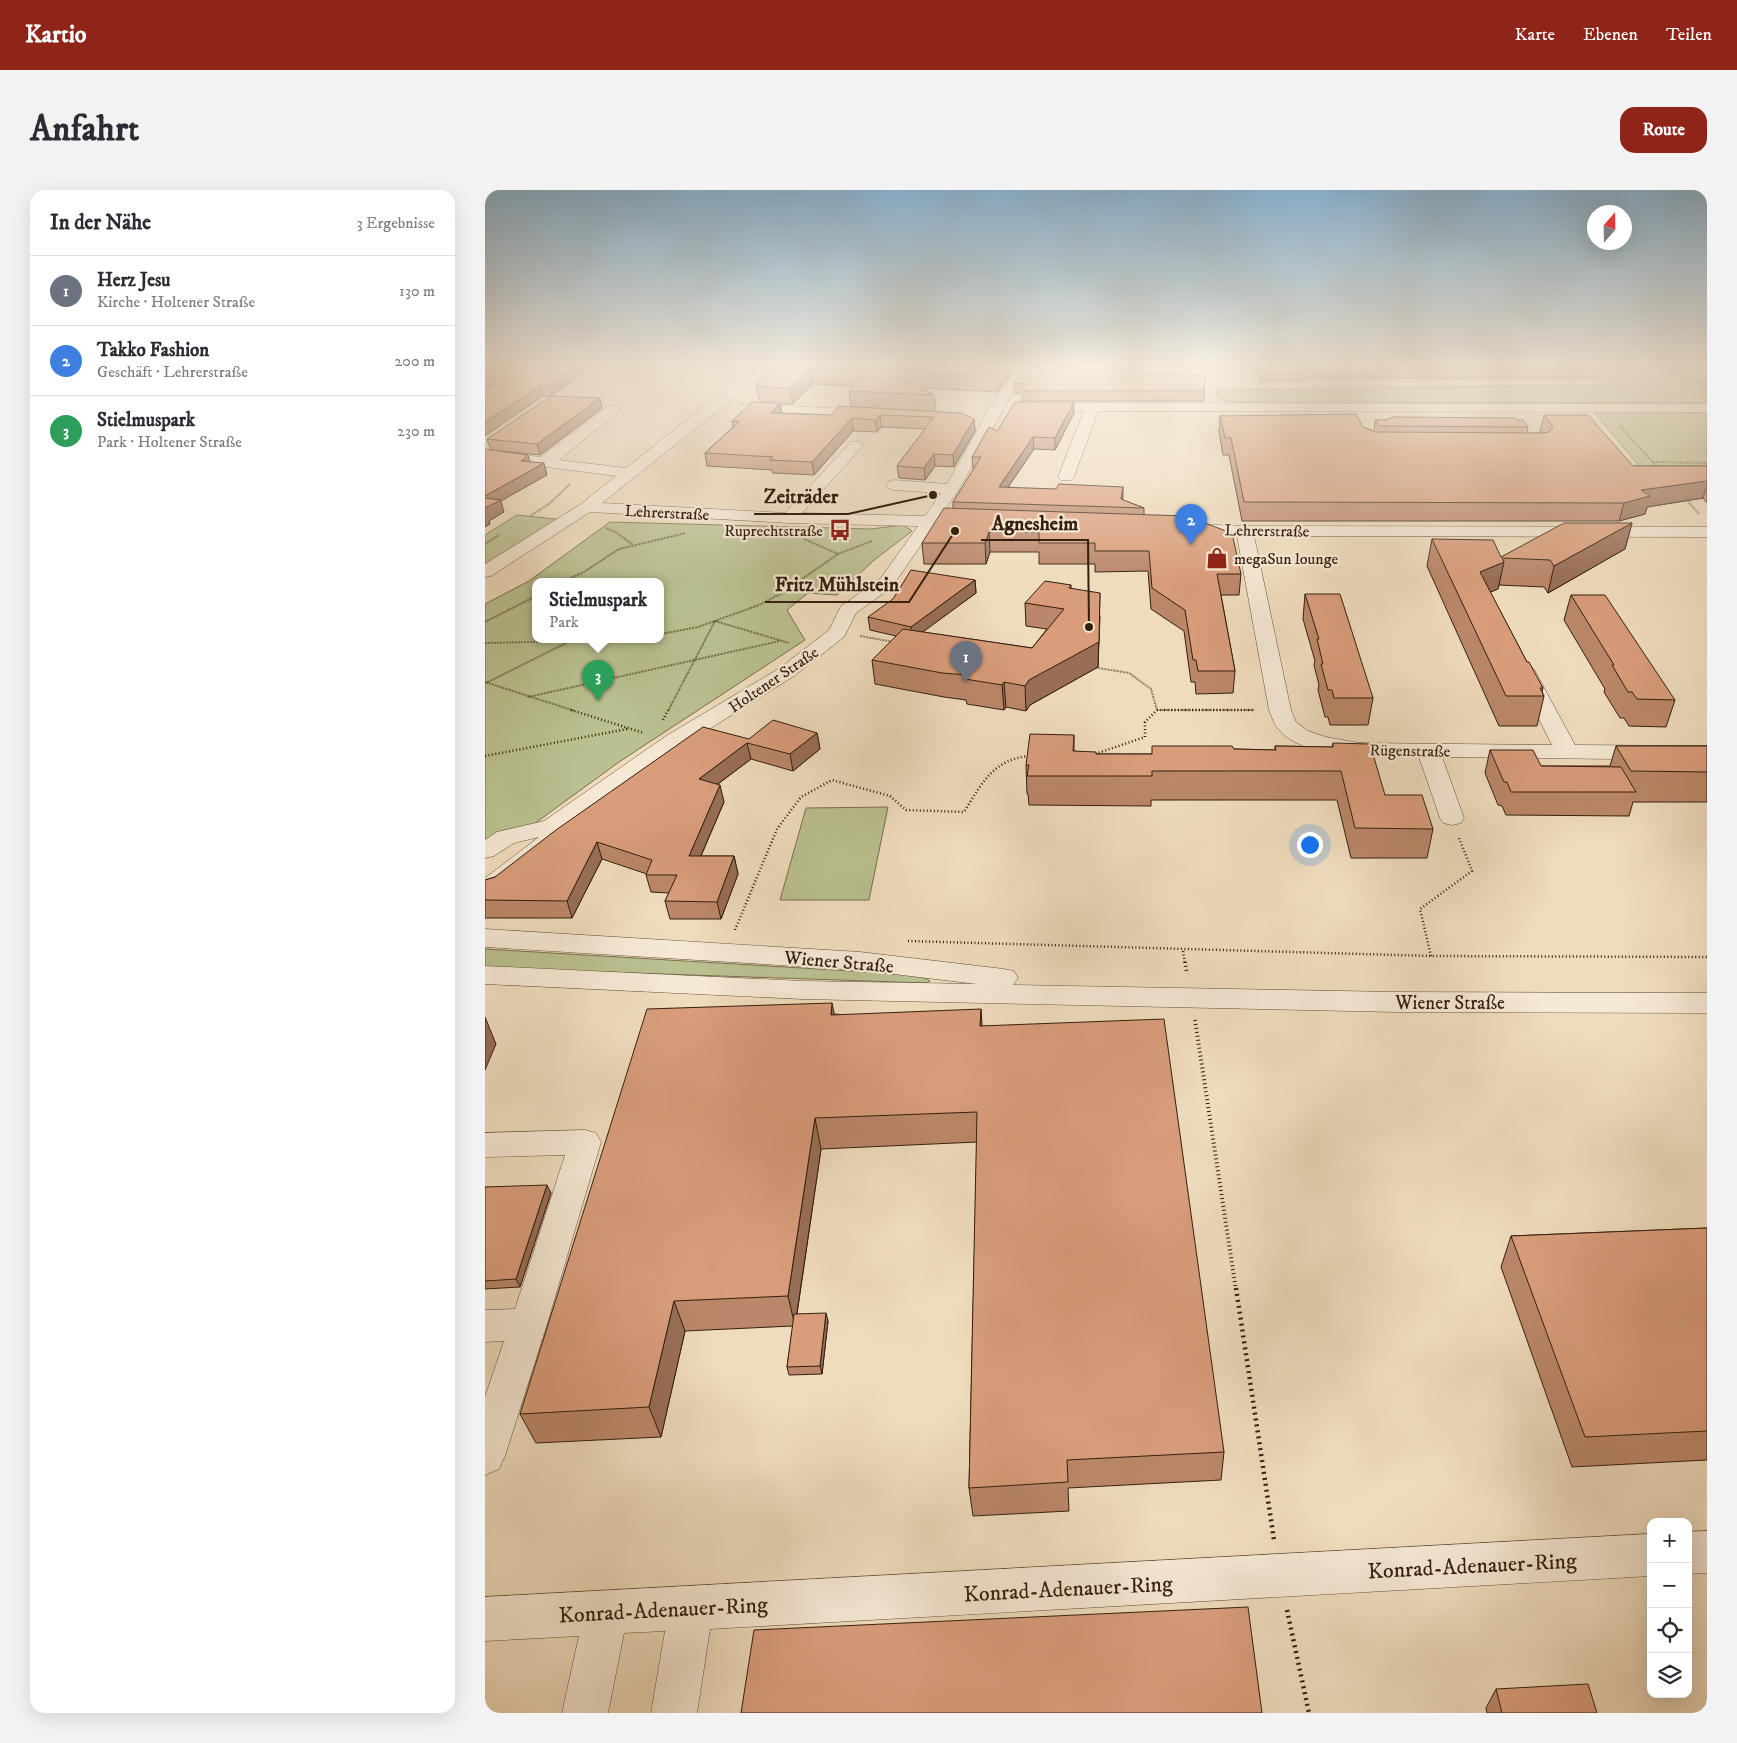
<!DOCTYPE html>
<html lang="de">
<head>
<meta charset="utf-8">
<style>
  :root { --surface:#fff; --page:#f2f2f3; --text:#2b2b33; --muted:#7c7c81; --line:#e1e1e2; --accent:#8f2418 }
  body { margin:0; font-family:"IM FELL DW Pica",serif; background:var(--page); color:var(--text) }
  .controls { position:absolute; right:15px; bottom:15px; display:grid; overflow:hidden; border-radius:10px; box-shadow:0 5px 20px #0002 }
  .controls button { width:45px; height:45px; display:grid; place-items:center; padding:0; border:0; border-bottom:1px solid var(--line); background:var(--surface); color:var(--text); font:25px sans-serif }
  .compass { position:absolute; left:1102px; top:15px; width:45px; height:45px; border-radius:50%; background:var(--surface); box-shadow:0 5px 20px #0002; rotate:20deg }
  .you { position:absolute; left:824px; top:654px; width:18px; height:18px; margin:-12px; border:4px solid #fff; border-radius:50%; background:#1a73e8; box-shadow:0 0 0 8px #1a73e833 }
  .badge { display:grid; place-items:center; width:32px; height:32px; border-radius:50%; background:var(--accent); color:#fff; font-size:16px; font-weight:700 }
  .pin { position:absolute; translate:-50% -41px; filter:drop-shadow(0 1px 2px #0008) }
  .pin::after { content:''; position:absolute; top:26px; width:18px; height:15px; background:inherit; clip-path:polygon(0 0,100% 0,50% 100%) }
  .popup { position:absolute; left:47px; top:388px; width:132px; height:65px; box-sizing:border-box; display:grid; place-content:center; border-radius:10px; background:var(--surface); filter:drop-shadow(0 1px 4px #0005); font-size:16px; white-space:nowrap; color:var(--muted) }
  .popup b { font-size:19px; color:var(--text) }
  .popup::after { content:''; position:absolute; left:50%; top:100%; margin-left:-10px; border:10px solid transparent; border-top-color:var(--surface) }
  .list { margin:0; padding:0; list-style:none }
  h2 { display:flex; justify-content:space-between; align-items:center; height:65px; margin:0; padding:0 20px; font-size:21px }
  h2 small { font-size:16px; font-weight:400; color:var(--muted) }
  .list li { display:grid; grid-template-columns:32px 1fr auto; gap:15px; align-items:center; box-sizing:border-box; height:70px; padding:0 20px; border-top:1px solid var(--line) }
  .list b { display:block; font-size:19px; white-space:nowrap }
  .list p { margin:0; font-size:16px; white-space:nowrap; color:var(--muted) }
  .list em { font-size:16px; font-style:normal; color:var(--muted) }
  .icon { flex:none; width:28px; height:28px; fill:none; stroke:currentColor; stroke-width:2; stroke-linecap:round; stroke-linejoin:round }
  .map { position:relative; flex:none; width:1222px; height:1523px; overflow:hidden; border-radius:15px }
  header { display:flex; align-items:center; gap:30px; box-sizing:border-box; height:70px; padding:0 25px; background:var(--accent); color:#fff }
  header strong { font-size:24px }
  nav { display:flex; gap:28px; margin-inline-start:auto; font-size:18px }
  .intro { display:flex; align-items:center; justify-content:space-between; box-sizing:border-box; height:120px; padding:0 30px }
  h1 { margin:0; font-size:35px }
  .button { padding:12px 22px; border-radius:15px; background:var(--accent); color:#fff; font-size:18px; font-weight:700 }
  main { display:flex; gap:30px; padding:0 30px }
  aside { flex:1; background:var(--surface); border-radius:15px; box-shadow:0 5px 20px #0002 }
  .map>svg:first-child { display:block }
  .green { fill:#bac090; stroke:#776f4f; fill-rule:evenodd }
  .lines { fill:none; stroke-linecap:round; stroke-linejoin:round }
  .minor-casing { stroke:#634e3a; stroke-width:1 }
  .path-far3 { stroke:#341e0e; stroke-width:2; stroke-dasharray:0.5 1; stroke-linecap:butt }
  .path-far2 { stroke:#341e0e; stroke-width:2.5; stroke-dasharray:1 2.5; stroke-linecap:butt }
  .path-far1 { stroke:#341e0e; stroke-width:4; stroke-dasharray:1 3; stroke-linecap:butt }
  .path { stroke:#341e0e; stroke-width:4.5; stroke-dasharray:2 4; stroke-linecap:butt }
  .minor { fill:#f5e8d4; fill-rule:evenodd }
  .wall { fill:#bb876a; stroke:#341e0e; fill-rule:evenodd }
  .shaded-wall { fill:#986e56; stroke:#341e0e }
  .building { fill:#d99d7b; stroke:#341e0e }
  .labels { text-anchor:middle; stroke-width:4.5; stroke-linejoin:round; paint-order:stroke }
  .far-street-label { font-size:16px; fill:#341e0e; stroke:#f5e8d4 }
  .far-poi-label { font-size:16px; fill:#341e0e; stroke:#f5e8d4; text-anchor:end }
  .street-label { font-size:19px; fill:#341e0e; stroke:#f5e8d4 }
  .near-street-label { font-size:22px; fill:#341e0e; stroke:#f5e8d4 }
  .leader { fill:none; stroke:#341e0e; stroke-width:2 }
  .callout-dot { fill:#341e0e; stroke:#f5e8d4; stroke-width:2 }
  .callout-label { font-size:20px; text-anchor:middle; font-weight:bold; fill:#341e0e; stroke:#f5e8d4; stroke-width:4.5; stroke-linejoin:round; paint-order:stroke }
</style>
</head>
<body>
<header>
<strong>Kartio</strong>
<nav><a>Karte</a><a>Ebenen</a><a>Teilen</a></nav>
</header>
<div class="intro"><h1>Anfahrt</h1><a class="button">Route</a></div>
<main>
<aside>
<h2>In der Nähe<small>3 Ergebnisse</small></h2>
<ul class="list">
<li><span class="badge" style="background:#6b7280">1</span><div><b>Herz Jesu</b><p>Kirche · Holtener Straße</p></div><em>130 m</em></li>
<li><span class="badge" style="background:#3f7fe0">2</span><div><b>Takko Fashion</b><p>Geschäft · Lehrerstraße</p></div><em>200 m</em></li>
<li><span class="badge" style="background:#2e9e5b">3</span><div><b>Stielmuspark</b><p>Park · Holtener Straße</p></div><em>230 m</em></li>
</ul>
</aside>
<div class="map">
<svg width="1222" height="1523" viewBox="0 0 1222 1523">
  <rect width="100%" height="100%" fill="#efdcbd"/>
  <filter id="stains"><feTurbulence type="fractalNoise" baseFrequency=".004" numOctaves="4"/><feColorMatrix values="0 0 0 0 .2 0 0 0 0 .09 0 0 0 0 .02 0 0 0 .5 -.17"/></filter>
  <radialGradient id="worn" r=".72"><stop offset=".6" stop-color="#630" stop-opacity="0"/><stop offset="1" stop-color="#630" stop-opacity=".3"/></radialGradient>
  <g class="green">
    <polygon points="1104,177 1216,177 1222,180 1222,213 744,212 732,208 732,200 1120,195"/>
    <polygon points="1108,221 1222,221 1222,287 1167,291"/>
    <polygon points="32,325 79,330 0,381 0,345"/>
    <path d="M125,332L386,339L418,335L427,341L388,371L352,405L323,403L302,420L320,450L134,572L49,634L0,652V414L44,391ZM51,392H176V450H51Z"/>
    <polygon points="403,617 384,710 295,710 321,618"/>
    <path d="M0,759L383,782C398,784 435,783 445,791L441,793L0,778Z"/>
  </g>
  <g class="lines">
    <g class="minor-casing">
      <g id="minor">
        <path d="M274,177H288L117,313L300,323L366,252H376L378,255L376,258L317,323L440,326L456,303L409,300L403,298L401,295L403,292L409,290L462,294L505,217L531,177H543C513,226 489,279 456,326L494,328L496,332L494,336H449L407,397L371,423L359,447L309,486L197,556L79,640L78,651L75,656L15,703L6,705L0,704V688L54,647L29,653L9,666L0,668V650L12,642L59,631L181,546L295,478L344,440L356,416L395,389L433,336L304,333L105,322L6,386L0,387V374L96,314L131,286L0,269V261L56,267L123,216L128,215L135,219L133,222L74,270L141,278L217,218L228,213Z"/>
        <polygon points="658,177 698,178 704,182 703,185 695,186 696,188 695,191 690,192 651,189 650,186 652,179"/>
        <polygon points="714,177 817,177 811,181 720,181 716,180"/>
        <polygon points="551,213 1222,214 1222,222 613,221 589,287 586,290 576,290 573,287 599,221 546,220 544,217"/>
        <polygon points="260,214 386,220 393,224 386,228 255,221 253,218 255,215"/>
        <path d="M701,334L760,336L1222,337V347L769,346L806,520L811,532L823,541L841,547L874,553L1067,555L1030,481L1033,477L1040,475L1047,477L1050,481L1090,555L1222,556V570L957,567L979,628L976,633L967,635L958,633L955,628L934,567C898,567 821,570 795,541C789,535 787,527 784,520L752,346L695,343L693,339L695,335Z"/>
        <polygon points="0,739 375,762 519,779 529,781 533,788 528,795 911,802 1222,803 1222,823 911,822 317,809 0,794 0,776 317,791 492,794 375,780 0,757"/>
        <polygon points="100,940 111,943 116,952 62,1134 20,1266 14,1279 0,1285 0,1207 19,1151 0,1152 0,1120 30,1119 80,965 0,967 0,943"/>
        <polygon points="1222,1341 1222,1383 1203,1384 1203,1342"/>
        <polygon points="1166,1344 1166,1386 225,1439 212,1523 166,1523 180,1441 139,1443 123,1523 77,1523 94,1446 0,1451 0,1407"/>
      </g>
    </g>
    <g class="path-far3">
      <polyline points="1150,180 1222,181"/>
      <polyline points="1185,182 1222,196"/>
      <polyline points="1131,198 1150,191 1153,186 1146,177"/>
      <polyline points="1135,236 1173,278"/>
      <polyline points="1168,272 1222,273"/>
      <polyline points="1200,308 1214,324"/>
      <polyline points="45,326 64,314 85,294"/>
      <polyline points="121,338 132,343 147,354"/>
      <polyline points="319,349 353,364"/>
      <polyline points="0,354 14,345"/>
      <polyline points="77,392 99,382 134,359 201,343"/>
      <polyline points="0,432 51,406"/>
      <polyline points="176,444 213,437 274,415 297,403 353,364 387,351"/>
      <polyline points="375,446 409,452"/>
      <polyline points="0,453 132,450"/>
      <polyline points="607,477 644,483 666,499 672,520 770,520"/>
      <polyline points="0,492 90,521"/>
      <polyline points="1,493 83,452"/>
      <polyline points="43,507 295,451"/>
      <polyline points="183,521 230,431 304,453"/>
    </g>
    <g class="path-far2">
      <polyline points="86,520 159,543"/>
      <polyline points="672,520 770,520"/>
      <polyline points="178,530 183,520"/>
      <polyline points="607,565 660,547 660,532 672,520"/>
      <polyline points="0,566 142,539"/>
      <path d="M250,740L292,639L316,607L347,590L405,606L421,620L479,622C496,595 508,569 544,566"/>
      <polyline points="423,751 946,766 1222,767"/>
      <polyline points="698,761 700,773"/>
      <polyline points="946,766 935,719 987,681 974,648"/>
    </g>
    <g class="path-far1">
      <polyline points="700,772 702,784"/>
      <polyline points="710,830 751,1100"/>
    </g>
    <g class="path">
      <polyline points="751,1098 789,1350"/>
      <polyline points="802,1420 824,1523"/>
    </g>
    <use href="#minor" class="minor"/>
  </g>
  <g class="wall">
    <polygon points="0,177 105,177 66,206 58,206 3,199 7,195 0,197"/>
    <path d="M291,177H530L513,202L436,198L449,205L451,222L489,229L490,241L469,277L450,276L440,290L414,288L412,276L440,239L396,237L392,242L368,241L329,285L288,283L287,280L222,276L220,263L248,237L247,231L278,212L274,210L271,194ZM328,194L369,196L364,201L366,217L346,225L297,223L295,214H308Z"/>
    <polygon points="568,177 594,177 593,178"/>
    <polygon points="697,177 707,177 705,183 705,180"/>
    <polygon points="774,177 1115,182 1113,188 986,187 986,189 819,188 819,191 775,191 773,183"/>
    <polygon points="720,186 719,211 537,211 537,204 529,203 529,193"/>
    <polygon points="117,218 55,265 6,260 2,249"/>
    <polygon points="589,223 570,260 549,259 523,297 638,310 659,318 659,325 756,384 754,405 736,405 750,481 748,503 711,504 710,492 706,492 699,441 666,419 663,381 610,382 610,374 554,374 554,362 505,362 501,374 439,374 437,353 468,318 468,312 489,279 488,279 487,267 512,241"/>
    <polygon points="1059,225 1148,276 1222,276 1222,313 1218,308 1162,317 1160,324 1134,331 757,331 744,265 738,265 734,242 735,226 878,237 889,241 890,230 1033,230 1043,237 1042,243 1056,243 1055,241"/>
    <polygon points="1147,333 1140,359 1063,403 1059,397 1014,395 1013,399 1005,402 1042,472 1058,498 1057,502 1059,506 1052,536 1014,536 942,376 947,349 1016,367"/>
    <polygon points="490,390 491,403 437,442 547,458 562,439 541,436 540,413 586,395 586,398 615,426 613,477 545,515 541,521 521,517 519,520 482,514 481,510 459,507 390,494 387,470 411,446 385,440 383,427"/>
    <polygon points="820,404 888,508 883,535 845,535 843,527 840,527 833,500 834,495 829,475 830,471 818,429"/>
    <polygon points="1086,405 1190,510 1181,537 1144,536 1139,528 1135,528 1119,502 1120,499 1079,430"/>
    <polygon points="332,543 335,559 308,581 266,569 233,594 239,612 216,666 249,666 253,684 236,729 185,729 180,711 184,703 166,702 161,685 162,684 117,669 87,728 0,728 0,690 10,687 264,549"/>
    <polygon points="589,545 589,561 611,564 666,564 749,559 790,560 790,556 847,557 848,553 900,605 948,639 942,668 866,668 852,610 666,610 666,616 544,615 543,604 542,604 541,575"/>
    <polygon points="1131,556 1222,556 1222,612 1148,612 1144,626 1021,625 1017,616 1013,615 1000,583 1005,560 1056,576 1125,576"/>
    <polygon points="349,824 497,836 739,1262 736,1290 583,1298 584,1321 488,1326 484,1298 492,952 336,959 312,1124 343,1131 337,1184 304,1185 302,1177 308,1136 200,1141 176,1247 51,1253 35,1224"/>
    <polygon points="0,997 66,1003 35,1097 0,1099"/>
    <polygon points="1222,1038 1222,1270 1087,1277 1016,1077 1026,1046"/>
    <polygon points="1011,1499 1112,1523 1002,1523 1001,1518"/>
  </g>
  <g class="shaded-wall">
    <polygon points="88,177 105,177 66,206 63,195"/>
    <polygon points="519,177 530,177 513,202 512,186"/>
    <polygon points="325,178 328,194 308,214 305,198"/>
    <polygon points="4,185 7,195 0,197 0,186"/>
    <polygon points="55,196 58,206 0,246 0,232"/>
    <polygon points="115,208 117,218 55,265 52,254"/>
    <polygon points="589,212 589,223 570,260 570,248"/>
    <polygon points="295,213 297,225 286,223"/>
    <polygon points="395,225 396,237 392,242 390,230"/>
    <polygon points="367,228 368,241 329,285 327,272"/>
    <polygon points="489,229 490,241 469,277 468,265"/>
    <polygon points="548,247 549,259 515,309 514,297"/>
    <polygon points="449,264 450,276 440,290 439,278"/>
    <polygon points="43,265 47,277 36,271"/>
    <polygon points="59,273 62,285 16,311 19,322 4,331 5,334 0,337 0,306"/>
    <polygon points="1222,291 1222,295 1218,308 1162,317 1160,324 1134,331 1139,313 1156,300"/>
    <polygon points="638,297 638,309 636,317 636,309"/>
    <polygon points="1147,333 1140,359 1063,403 1069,376"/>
    <polygon points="504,342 505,362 501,374 500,353"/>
    <polygon points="1019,372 1013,399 989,409 995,382"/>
    <polygon points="490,390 491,403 427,450 426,437"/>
    <polygon points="615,403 613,477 545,515 541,521 540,496 544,490"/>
    <polygon points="519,492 521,517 519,520 517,495"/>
    <polygon points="332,543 335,559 308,581 305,564"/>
    <polygon points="262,553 266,569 218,605 214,589"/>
    <polygon points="235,595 239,612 208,684 204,666"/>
    <polygon points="112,652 117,669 87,728 82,711"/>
    <polygon points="249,666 253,684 236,729 232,712"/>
    <polygon points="347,813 353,843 346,825"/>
    <polygon points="496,819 498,849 495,836"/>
    <polygon points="0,827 11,854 0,880"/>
    <polygon points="330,928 336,959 310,1136 303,1106"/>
    <polygon points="62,995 66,1003 35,1097 31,1089"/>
    <polygon points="189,1111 200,1141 176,1247 164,1217"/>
    <polygon points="341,1123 343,1131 337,1184 335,1176"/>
  </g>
  <g class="building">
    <polygon points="0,177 88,177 63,195 55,196 0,232 0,199 3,199 11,192 11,189 4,185 0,186"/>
    <polygon points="291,177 519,177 512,186 399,181 449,205 364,201 383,180 325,178 305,198 276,197 271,194"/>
    <polygon points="539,177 720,186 719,201 537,201 541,194 529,193"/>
    <polygon points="774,177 1110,177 1115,182 985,181 987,183 818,182 819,185 776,184"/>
    <polygon points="66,206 115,208 52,254 2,249"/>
    <polygon points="267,212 295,213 286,223 346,225 354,216 476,223 489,229 468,265 449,264 439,278 412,276 449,227 395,225 390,230 367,228 327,272 285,270 288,267 220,263 254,232 247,231"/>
    <polygon points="530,212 589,212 570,248 548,247 514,297 571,299 574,294 638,297 636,309 659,318 468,312 496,267 487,267 504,237 512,241"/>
    <polygon points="871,224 878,237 890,242 1059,243 1064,242 1068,237 1059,225 1103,225 1148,276 1222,276 1222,291 1156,300 1165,306 1139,313 759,312 746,248 740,248 735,226"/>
    <polygon points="908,227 1031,228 1033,230 1038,230 1043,237 894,236 890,230 901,230"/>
    <polygon points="0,259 43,265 36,271 59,273 0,306"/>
    <polygon points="0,308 16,310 0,318"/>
    <polygon points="459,318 700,326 747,343 756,384 732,384 750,481 713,481 711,470 708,470 700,420 667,398 664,361 610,361 610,353 554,353 554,342 504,342 500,353 437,353"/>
    <polygon points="1079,333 1147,333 1069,376 1065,370 1017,368 1019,372 995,382 1042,472 1044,472 1058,498 1055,498 1059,506 1021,506 947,349 1008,350 1016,367"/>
    <polygon points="426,380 490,390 426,437 383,427 408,409"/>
    <polygon points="560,391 586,395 584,398 615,403 614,452 544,490 540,496 519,492 517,495 480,489 483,485 457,483 387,470 418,439 547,458 579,419 540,413"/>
    <polygon points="820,404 855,404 888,508 849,508 847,500 843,500 836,474 838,474 832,449 834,449"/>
    <polygon points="1086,405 1120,405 1190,510 1152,509 1147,502 1143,502 1127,475 1129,475"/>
    <polygon points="288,530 332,543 305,564 262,553 214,589 235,595 204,666 249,666 232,712 180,711 192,685 161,685 167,670 112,652 82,711 0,710 0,690 10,687 71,640 218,537 264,549"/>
    <polygon points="545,544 589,545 588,561 611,562 611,564 667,564 667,556 747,556 749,559 791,560 790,556 848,557 848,553 885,554 900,605 937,605 948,639 870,638 856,581 667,581 667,586 542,586 544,575 541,575"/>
    <polygon points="1131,556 1222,556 1222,582 1146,581"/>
    <polygon points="1005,560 1048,560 1056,576 1136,577 1151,602 1026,602 1022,592 1019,592"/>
    <polygon points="347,813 346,825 496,819 495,836 679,829 739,1262 582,1270 583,1292 484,1298 492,922 330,928 303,1106 189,1111 164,1217 35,1224 162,819"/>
    <polygon points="62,995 31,1089 0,1091 0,997"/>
    <polygon points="1222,1038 1222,1241 1100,1247 1026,1046"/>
    <polygon points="341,1123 335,1176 302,1177 309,1124"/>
    <polygon points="763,1417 777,1523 256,1523 269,1440"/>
    <polygon points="1103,1494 1112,1523 1017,1523 1011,1499"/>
  </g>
  <linearGradient id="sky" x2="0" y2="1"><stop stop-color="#8ab6d6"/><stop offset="0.45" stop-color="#f8efe1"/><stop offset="1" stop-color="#f8efe1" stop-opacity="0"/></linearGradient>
  <rect width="1222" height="390" fill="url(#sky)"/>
  <defs>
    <g id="bus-bare" transform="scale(1.725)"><path d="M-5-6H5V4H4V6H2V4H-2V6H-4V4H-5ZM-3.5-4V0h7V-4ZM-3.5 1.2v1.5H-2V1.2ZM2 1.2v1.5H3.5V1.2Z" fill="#8f2418" stroke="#f5e8d4" stroke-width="2.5" paint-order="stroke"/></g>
    <g id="shop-bare" transform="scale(1.725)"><path d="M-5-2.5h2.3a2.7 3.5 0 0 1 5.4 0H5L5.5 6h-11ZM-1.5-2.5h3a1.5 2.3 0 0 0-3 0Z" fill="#8f2418" stroke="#f5e8d4" stroke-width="2.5" paint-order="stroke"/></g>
  </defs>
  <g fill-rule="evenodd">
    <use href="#bus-bare" x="355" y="340"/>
    <use href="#shop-bare" x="732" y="368"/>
  </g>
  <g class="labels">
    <g class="far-street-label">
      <text transform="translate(182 322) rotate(3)" y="6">Lehrerstraße</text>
      <text transform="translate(782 340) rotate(1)" y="6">Lehrerstraße</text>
      <text transform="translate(288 489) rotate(-34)" y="6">Holtener Straße</text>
      <text transform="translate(925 560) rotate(1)" y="6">Rügenstraße</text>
    </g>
    <g class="far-poi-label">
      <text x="338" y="346">Ruprechtstraße</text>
      <text x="749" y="374" text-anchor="start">megaSun lounge</text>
    </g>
    <g class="street-label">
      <text transform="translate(354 771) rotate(5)" y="7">Wiener Straße</text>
      <text x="965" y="819">Wiener Straße</text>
    </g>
    <g class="near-street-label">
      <text transform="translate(987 1375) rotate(-3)" y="8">Konrad-Adenauer-Ring</text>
      <text transform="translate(583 1398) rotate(-3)" y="8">Konrad-Adenauer-Ring</text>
      <text transform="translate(178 1419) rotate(-3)" y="8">Konrad-Adenauer-Ring</text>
    </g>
  </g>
  <path class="leader" d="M448 305L363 324H269M604 437L603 350H496M470 341L424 412H280"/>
  <g class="callout-dot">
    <circle cx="448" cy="305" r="5"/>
    <circle cx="604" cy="437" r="5"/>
    <circle cx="470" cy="341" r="5"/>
  </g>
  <g class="callout-label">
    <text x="316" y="313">Zeiträder</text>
    <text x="550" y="340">Agnesheim</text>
    <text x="352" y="401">Fritz Mühlstein</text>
  </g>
  <rect width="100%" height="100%" filter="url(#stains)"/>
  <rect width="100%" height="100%" fill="url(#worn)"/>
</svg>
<div class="controls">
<button>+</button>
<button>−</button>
<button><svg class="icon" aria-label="locate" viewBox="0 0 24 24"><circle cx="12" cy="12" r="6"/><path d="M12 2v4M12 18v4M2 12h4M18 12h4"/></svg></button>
<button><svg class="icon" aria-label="layers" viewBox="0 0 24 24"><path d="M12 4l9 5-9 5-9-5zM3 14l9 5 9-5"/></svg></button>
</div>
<svg class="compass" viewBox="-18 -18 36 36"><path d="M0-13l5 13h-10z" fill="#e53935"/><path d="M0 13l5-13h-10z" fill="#7c7c81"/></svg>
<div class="you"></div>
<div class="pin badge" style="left:481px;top:492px;background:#6b7280">1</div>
<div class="pin badge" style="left:706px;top:355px;background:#3f7fe0">2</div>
<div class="pin badge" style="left:113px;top:511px;background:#2e9e5b">3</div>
<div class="popup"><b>Stielmuspark</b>Park</div>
</div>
</main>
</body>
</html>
